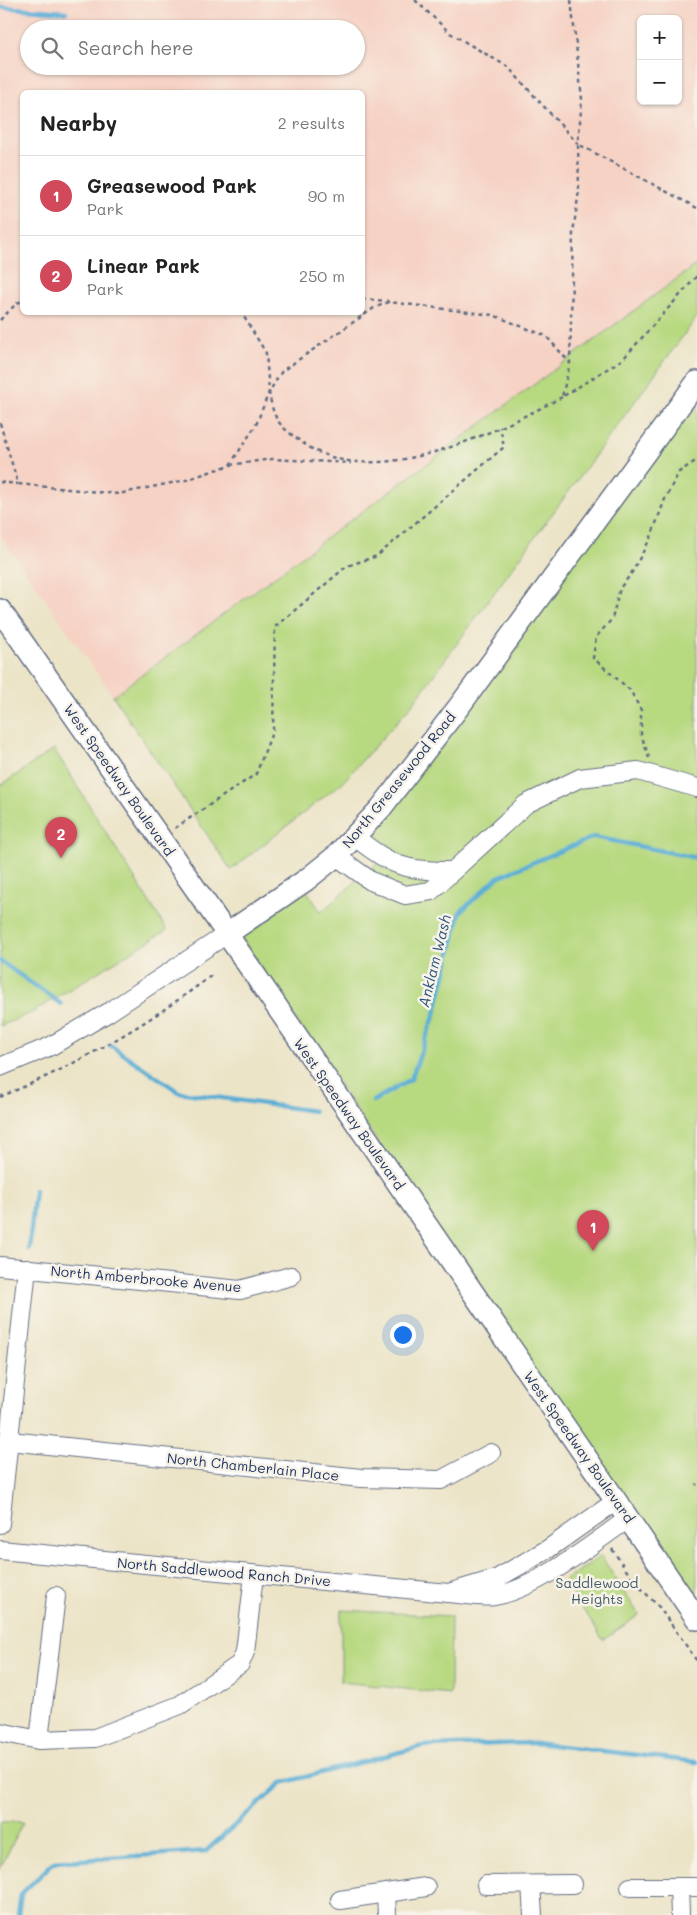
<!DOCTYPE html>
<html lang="en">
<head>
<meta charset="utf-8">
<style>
  :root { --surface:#fff; --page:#f6f6f6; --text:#222; --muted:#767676; --line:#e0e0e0; --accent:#d1495b }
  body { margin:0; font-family:Mali,sans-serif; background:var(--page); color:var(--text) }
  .controls { position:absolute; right:15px; top:15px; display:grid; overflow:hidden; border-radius:8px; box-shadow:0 1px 4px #0004 }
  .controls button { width:45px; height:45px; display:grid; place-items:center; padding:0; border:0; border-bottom:1px solid var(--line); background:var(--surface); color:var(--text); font:25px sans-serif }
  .you { position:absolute; left:402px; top:1334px; width:18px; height:18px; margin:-12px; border:4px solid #fff; border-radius:50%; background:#1a73e8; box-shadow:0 0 0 8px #1a73e833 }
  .badge { display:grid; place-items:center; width:32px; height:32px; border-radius:50%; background:var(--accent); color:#fff; font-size:16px; font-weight:700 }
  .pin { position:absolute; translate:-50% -41px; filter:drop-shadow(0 1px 2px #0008) }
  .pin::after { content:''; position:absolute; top:26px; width:18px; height:15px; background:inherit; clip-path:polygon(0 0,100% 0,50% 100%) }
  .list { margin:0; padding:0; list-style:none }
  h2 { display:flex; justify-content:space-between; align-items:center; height:65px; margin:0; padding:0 20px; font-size:21px }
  h2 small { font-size:16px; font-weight:400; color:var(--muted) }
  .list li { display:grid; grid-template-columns:32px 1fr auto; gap:15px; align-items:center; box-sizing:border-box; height:80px; padding:0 20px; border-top:1px solid var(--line) }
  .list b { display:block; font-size:19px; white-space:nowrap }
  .list p { margin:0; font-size:16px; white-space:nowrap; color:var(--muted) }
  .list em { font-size:16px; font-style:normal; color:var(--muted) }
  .icon { flex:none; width:28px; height:28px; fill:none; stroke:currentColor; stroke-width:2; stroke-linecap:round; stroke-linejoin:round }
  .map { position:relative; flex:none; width:697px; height:1915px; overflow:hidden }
  .search { position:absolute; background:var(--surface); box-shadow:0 1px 4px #0004; left:20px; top:20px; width:345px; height:55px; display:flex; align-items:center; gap:12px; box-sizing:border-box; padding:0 18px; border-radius:28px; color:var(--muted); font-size:19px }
  .panel { position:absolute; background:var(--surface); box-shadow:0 1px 4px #0004; left:20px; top:90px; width:345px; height:225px; border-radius:8px }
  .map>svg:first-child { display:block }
  .built { fill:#f6d2c4; fill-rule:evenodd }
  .green { fill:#b7d980; stroke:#69846f }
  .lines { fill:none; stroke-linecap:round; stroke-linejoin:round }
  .stream { stroke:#59add5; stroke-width:4.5 }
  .minor-casing { stroke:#646e83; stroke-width:20 }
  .major-casing { stroke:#646e83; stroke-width:24 }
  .path { stroke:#646e83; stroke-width:2.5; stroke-dasharray:4 4; stroke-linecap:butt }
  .minor { stroke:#fff; stroke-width:18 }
  .major { stroke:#fff; stroke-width:21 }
  .labels { text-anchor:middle; stroke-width:5; stroke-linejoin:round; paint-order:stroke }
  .street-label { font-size:14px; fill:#1b2f5e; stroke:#f7f3e8 }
  .park-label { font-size:14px; fill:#425a66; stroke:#f7f3e8 }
  .water-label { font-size:15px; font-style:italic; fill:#2e5582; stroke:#f7f3e8 }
</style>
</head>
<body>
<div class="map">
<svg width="697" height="1915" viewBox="0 0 697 1915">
  <rect width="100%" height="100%" fill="#f7f3e8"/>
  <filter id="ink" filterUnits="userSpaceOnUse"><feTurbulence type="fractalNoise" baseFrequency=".02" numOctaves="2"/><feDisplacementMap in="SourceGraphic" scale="10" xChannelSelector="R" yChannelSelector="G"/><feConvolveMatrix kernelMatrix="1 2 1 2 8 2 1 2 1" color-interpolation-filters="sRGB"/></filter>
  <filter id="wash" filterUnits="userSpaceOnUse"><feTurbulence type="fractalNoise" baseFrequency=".0096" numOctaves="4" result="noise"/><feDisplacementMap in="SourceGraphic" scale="20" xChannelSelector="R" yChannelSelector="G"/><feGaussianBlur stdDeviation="1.12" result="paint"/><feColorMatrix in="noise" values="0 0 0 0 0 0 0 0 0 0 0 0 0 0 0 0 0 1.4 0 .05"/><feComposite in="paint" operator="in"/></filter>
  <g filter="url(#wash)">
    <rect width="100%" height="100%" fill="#ece4c7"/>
    <path class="built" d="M0,0H697V264L113,696L0,535ZM641,19H678V101H641ZM29,29H356V66H29ZM22,92H362V312H22Z"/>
    <g class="green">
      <polygon points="697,264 697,317 411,706 343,782 231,870 113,696"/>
      <polygon points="697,386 697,1619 235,929 300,880 321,912 375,865 390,846 358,833"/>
      <polygon points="54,749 167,930 31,1013 0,1026 0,786"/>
      <polygon points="601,1556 639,1615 603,1640 564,1581"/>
      <polygon points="341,1610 451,1616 450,1694 341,1682"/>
      <polygon points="0,1822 23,1822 0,1869"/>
    </g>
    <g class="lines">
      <g class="stream">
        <polyline points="0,7 66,12"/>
        <polyline points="0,961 61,1004"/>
        <polyline points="110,1045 179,1092 314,1111"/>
        <polyline points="373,1101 411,1079 436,1011 460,912 498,877 594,837 697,858"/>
        <polyline points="29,1249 35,1190"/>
        <polyline points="18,1915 21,1894 54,1862 206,1851 282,1783 423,1746 535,1743 697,1762"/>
      </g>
    </g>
  </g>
  <g filter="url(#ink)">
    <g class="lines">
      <g class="minor-casing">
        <g id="minor">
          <path d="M355,837C391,866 405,871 451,871"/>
          <polyline points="336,856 371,881 405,895 431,891 526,804 580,778 638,771 697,788"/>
          <polyline points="0,1067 51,1046 109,1012 227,934"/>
          <polyline points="0,1266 240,1290 291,1276"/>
          <polyline points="10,1441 361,1478 441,1480 491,1453"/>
          <path d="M616,1501L548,1549L498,1578L448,1593C463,1594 480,1598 494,1596C536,1590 593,1543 628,1519"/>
          <polyline points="0,1524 27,1268"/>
          <polyline points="0,1550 448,1593"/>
          <polyline points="0,1732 39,1740 95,1738 180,1705 240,1664 245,1652 254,1575"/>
          <polyline points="39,1740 56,1596"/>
          <polyline points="486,1885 573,1884"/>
          <polyline points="531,1885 533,1915"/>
          <polyline points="630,1887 697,1887"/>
          <polyline points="679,1887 680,1915"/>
          <polyline points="386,1893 387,1915"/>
          <polyline points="340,1900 426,1887"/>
        </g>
      </g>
      <g class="major-casing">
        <g id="major">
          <polyline points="0,610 209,908 697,1619"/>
          <polyline points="227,934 306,880 336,856 381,808 461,704 697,382"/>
        </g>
      </g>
      <g class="path">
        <polyline points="415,0 450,33 508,67 578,144 582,99 571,0"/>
        <polyline points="697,208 578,144 579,190 573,233 570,363 562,397 623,359 697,276"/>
        <polyline points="362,299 388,301"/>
        <polyline points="0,320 17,303 22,301"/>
        <path d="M562,397C496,432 372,494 303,443C278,425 274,421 269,392L282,371L374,308L389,302L493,315L546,336L570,363"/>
        <polyline points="0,423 18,484 118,494 186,480 230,465 256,425 269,392 266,353 241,312"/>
        <polyline points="230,465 272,459 351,463"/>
        <polyline points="0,482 18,484"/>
        <polyline points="649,758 641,734 641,710 630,690 593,658 596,637 612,619 620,588 631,574 651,537 665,499 679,472 697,460"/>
        <polyline points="175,828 256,774 273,730 275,627 347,566 377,556 504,447 500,427"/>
        <path d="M0,1097C75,1066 147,1025 212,975"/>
        <polyline points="696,1485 697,1484"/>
        <polyline points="612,1549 633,1580 659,1607 697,1661"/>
      </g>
      <use href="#minor" class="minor"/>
      <use href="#major" class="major"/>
    </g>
  </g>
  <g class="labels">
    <g class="street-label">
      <text transform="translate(119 780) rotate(55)" y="5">West Speedway Boulevard</text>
      <text transform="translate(399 780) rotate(-51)" y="5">North Greasewood Road</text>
      <text transform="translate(349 1114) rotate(55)" y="5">West Speedway Boulevard</text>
      <text transform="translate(146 1279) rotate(5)" y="5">North Amberbrooke Avenue</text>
      <text transform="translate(579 1447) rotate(55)" y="5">West Speedway Boulevard</text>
      <text transform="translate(253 1467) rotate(6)" y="5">North Chamberlain Place</text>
      <text transform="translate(224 1572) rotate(5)" y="5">North Saddlewood Ranch Drive</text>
    </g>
    <g class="park-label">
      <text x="597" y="1588">Saddlewood<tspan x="597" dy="16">Heights</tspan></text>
    </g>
    <g class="water-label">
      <text transform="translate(435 961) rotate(-76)" y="5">Anklam Wash</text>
    </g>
  </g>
</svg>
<div class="controls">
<button>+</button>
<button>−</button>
</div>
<div class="you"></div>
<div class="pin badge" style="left:593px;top:1251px">1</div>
<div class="pin badge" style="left:61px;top:858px">2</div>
<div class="search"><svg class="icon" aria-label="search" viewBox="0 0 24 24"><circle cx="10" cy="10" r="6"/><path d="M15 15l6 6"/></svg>Search here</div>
<section class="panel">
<h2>Nearby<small>2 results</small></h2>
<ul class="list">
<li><span class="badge">1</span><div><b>Greasewood Park</b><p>Park</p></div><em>90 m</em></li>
<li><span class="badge">2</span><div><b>Linear Park</b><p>Park</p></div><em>250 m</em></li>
</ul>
</section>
</div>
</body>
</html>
